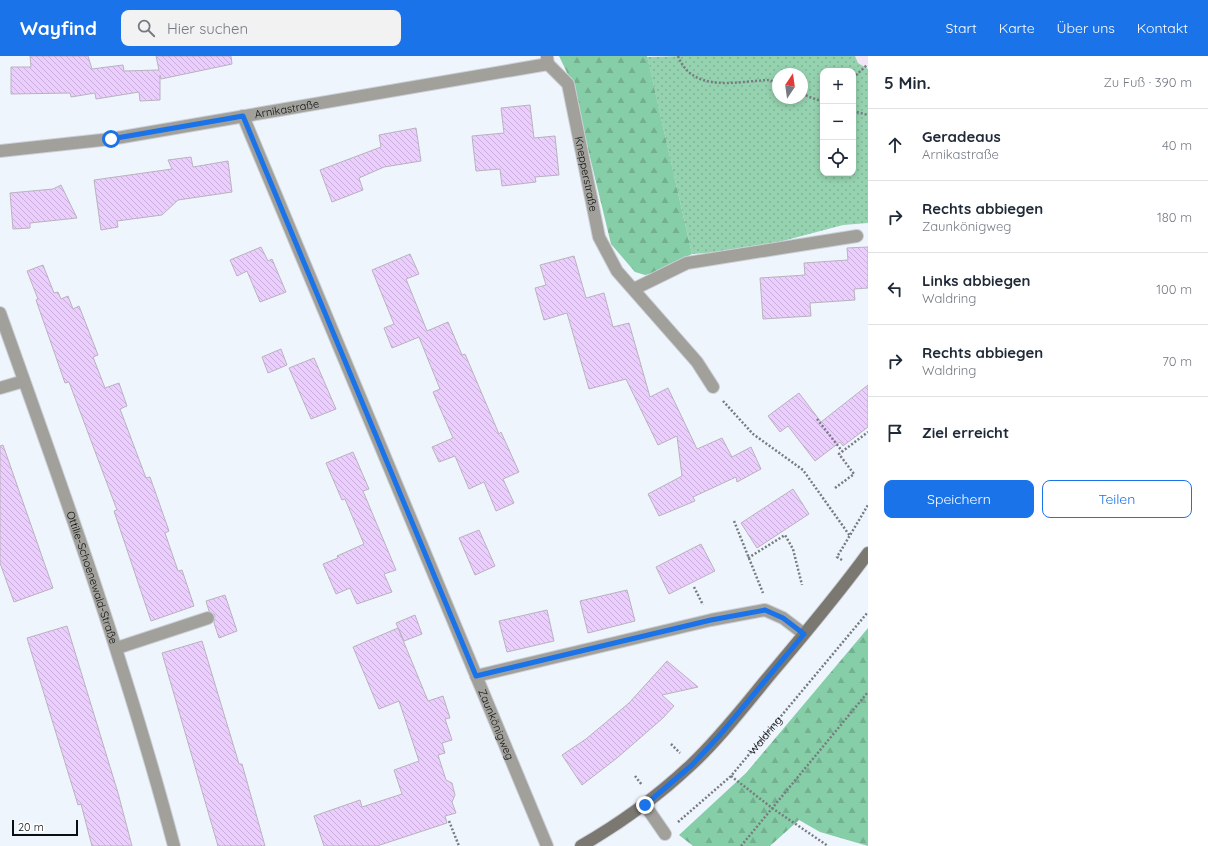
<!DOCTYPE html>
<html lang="de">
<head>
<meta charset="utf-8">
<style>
  :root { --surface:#fff; --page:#f2f2f3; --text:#1f2937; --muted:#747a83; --line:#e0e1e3; --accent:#1a73e8 }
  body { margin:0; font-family:Quicksand,sans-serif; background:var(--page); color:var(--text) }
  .controls { position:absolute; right:12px; top:12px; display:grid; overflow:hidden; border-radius:8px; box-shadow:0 2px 6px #0003 }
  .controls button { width:36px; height:36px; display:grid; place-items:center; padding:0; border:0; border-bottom:1px solid var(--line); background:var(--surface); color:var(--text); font:20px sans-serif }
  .compass { position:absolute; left:772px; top:12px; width:36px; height:36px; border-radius:50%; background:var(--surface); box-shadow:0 2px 6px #0003; rotate:13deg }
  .scale { position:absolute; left:12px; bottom:10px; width:66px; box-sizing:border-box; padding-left:4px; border:2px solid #0c0f12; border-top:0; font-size:11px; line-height:14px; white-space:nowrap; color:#0c0f12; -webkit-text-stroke:3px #fff; paint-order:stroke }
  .stop { position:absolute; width:12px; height:12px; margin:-9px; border:3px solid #1a73e8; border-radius:50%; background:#fff }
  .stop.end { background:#1a73e8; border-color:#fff; box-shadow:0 1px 4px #0008 }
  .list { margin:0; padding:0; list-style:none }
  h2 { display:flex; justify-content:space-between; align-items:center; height:52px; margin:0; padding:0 16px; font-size:17px }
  h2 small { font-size:13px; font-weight:400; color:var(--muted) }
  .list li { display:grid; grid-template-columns:26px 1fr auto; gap:12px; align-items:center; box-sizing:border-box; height:72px; padding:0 16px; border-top:1px solid var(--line) }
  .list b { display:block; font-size:15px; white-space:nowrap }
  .list p { margin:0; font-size:13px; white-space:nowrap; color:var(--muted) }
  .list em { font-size:13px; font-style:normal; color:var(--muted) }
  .actions { display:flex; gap:8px; padding:12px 16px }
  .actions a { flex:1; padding:9px 0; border:1px solid var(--accent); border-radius:8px; text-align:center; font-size:14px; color:var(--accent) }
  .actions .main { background:var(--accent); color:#fff }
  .icon { flex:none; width:22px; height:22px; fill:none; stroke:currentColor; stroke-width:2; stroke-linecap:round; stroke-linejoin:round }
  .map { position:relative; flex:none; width:868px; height:790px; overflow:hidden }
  header { display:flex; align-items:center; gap:24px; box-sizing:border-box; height:56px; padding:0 20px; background:var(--accent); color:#fff }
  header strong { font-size:19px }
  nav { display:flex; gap:22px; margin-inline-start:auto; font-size:14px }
  .search { width:280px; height:36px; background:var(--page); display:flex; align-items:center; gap:10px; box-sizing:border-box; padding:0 14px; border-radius:8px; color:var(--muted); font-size:15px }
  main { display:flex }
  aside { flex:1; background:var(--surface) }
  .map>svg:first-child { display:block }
  .commercial { fill:#f3e5f8 }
  .grass { fill:url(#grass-dots); fill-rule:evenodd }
  .forest { fill:url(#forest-firs) }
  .building { fill:url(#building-back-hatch); stroke:#b9b3bd }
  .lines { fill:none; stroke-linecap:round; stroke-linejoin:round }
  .lane-casing { stroke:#cbd0d7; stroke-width:14 }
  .street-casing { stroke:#cbd0d7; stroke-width:14 }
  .secondary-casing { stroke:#cbd0d7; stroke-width:14 }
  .path { stroke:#777b81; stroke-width:2.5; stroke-dasharray:2 2; stroke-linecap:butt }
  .lane { stroke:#a2a09b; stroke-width:12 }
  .street { stroke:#a2a09b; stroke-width:12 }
  .secondary { stroke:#7b7771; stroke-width:12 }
  .route { stroke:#1a73e8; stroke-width:5 }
  .labels { text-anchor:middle; stroke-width:3; stroke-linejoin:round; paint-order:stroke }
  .street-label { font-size:11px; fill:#0c0f12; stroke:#fff }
</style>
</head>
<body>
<header>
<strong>Wayfind</strong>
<div class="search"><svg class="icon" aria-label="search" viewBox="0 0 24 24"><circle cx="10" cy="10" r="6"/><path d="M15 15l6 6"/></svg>Hier suchen</div>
<nav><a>Start</a><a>Karte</a><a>Über uns</a><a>Kontakt</a></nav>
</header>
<main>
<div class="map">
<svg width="868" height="790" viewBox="0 0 868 790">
  <defs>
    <pattern id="grass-dots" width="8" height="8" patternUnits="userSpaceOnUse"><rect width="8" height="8" fill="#95d2af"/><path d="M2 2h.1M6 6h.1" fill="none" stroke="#7fb396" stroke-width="1.8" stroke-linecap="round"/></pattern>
    <pattern id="forest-firs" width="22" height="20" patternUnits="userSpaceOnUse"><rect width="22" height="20" fill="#86cea7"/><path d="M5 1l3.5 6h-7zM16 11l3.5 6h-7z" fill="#72b08f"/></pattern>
    <pattern id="building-back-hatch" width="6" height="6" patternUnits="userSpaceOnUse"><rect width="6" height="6" fill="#ebcdfe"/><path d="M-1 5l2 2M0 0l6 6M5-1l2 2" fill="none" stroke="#c8afd9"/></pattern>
  </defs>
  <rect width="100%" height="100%" fill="#eff5fd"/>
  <polygon class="commercial" points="855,0 868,0 868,13 858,7"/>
  <path class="grass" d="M682,0H855L858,7L868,13V167L843,169L749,194L692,198L647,1ZM823,15H853V117H823ZM778,18H802V42H778Z"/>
  <g class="forest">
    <polygon points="559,0 647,0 692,198 654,217 645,219 635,216 611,188 572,27"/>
    <polygon points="868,572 868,790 820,776 799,764 770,790 693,790 679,779 746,717"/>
  </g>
  <g class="building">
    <polygon points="30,0 88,0 92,13 123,9 124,15 159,14 156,0 231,0 232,8 161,23 160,19 160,44 140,45 139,36 96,43 95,37 71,41 70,37 11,38 11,11 31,11"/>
    <polygon points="530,49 534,82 555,80 559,119 535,121 536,126 502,130 500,113 476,115 472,80 504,77 501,52"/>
    <polygon points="416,72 421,105 384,111 359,122 363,134 332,146 320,114 381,91 379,79"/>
    <polygon points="191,101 193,111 228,105 232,136 178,144 162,159 117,165 118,171 101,174 94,124 172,113 168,104"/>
    <polygon points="61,129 77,162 30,167 30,172 13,173 10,137 53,133"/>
    <polygon points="261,191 268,205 272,203 286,236 260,246 247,215 237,220 230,204"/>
    <polygon points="868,191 868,232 854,233 855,244 810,247 811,260 763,263 760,222 805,219 804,207 848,204 847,192"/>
    <polygon points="410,198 419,218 406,223 427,275 448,266 462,299 465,298 499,378 501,376 519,416 503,423 514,447 496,455 484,426 469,433 455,400 439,406 432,391 453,382 433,336 440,333 419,281 392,292 384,272 394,268 372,214"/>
    <polygon points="574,200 586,242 604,237 613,271 629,267 650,341 668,332 697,393 722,382 732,401 751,391 761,413 737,426 736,421 693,441 695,445 659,460 648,438 682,420 677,380 658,389 626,323 589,333 567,257 544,264 535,232 546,229 540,209"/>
    <polygon points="43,209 54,237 58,236 61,243 68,240 73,253 79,250 98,299 93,301 105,332 119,327 127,350 120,353 146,422 150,421 169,475 165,477 178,515 182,514 194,550 151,565 114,455 117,454 69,326 65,327 36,244 38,243 27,215"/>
    <polygon points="281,293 287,309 268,317 262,301"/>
    <polygon points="314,302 336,353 311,363 289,312"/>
    <polygon points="868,329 868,371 843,390 840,386 815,405 788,370 780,376 768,360 799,337 821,366"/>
    <polygon points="3,389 53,532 14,546 0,507 0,390"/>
    <polygon points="353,396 369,433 363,435 396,514 384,518 392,536 357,548 350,532 336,538 323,508 338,502 337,500 364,488 345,443 342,444 326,407"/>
    <polygon points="793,433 809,458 757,492 741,467"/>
    <polygon points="479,474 495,510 475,519 459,482"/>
    <polygon points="701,488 715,515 669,538 656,511"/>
    <polygon points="627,534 635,565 588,577 580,545"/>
    <polygon points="225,539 237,575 219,582 214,567 215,559 209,555 206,545"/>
    <polygon points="547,554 554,585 507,596 499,565"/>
    <polygon points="415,559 422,578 404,585 396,567"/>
    <polygon points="67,570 118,737 132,790 92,790 81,748 78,749 27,582"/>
    <polygon points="398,572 428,645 443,640 450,662 445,663 452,684 442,687 445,697 438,699 446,724 452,727 455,739 452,746 456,757 445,760 447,767 377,790 324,790 314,760 360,744 362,751 402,738 394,714 419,705 399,645 379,653 353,591"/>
    <polygon points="202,585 239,708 242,708 265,790 218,790 162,597"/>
    <polygon points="667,605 698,631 662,639 674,650 663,662 617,702 582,729 562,699 586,683 629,647"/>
  </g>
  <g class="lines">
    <g class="lane-casing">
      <g id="lane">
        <polyline points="634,233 687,207 857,180"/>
        <polyline points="117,592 208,562"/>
        <polyline points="645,749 665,778"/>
      </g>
    </g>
    <g class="street-casing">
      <g id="street">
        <path id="s2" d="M547,1L548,8L568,28L599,181L617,215L697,306L713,331"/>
        <path id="s3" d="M243,60L547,790"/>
        <path id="s4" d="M0,95L111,83L548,8"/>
        <path id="s5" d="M0,257C63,433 126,609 174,790"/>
        <polyline points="0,332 24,325"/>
        <polyline points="476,620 711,564 765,554 783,562 804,578"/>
      </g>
    </g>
    <g class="secondary-casing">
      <path id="secondary" d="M581,790C621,767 657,741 691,709C722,680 748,645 775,613C807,575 839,537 868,497"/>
    </g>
    <g class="path">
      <path d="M678,0C693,38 737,25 770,24L778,28"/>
      <polyline points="853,22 867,9"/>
      <polyline points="802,38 823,46"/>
      <polyline points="853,55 868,59"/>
      <polyline points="723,345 753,378 803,414 850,480"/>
      <polyline points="817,363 842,395"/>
      <polyline points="835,432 854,418 839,398 868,376"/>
      <polyline points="734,465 763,537"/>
      <polyline points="748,502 785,479 793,493 802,529"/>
      <polyline points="842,504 837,501 868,449"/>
      <polyline points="694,531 703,549"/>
      <polyline points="671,688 680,697"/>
      <polyline points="635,720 642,729"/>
      <polyline points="731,720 772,752 828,790"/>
      <polyline points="449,765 459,790"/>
      <path id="s1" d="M678,766L731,720L868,556"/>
      <polyline points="741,790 868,636"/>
    </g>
    <use href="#lane" class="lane"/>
    <use href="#street" class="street"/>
    <use href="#secondary" class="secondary"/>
  </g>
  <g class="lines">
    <polyline class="route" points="111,83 243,60 476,620 711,564 765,554 783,562 804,578 719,680 692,709 645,749"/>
  </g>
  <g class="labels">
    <g class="street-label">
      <text dy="4" stroke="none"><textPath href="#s4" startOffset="290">Arnikastraße</textPath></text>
      <text dy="4" stroke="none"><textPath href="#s2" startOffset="127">Knepperstraße</textPath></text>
      <text dy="4" stroke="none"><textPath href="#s5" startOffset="280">Ottilie-Schoenewald-Straße</textPath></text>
      <text dy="4" stroke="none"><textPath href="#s3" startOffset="659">Zaunkönigweg</textPath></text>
      <text dy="4" stroke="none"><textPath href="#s1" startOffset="123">Waldring</textPath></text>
    </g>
  </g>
</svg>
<div class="controls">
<button>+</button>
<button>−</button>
<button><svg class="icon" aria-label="locate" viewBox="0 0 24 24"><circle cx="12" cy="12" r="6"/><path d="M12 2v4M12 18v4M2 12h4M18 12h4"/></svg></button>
</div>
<svg class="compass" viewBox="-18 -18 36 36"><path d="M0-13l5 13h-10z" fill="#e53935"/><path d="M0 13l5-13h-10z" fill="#747a83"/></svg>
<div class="scale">20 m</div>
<div class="stop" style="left:111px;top:83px"></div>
<div class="stop end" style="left:645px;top:749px"></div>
</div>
<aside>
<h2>5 Min.<small>Zu Fuß · 390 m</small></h2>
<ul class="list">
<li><svg class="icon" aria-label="ahead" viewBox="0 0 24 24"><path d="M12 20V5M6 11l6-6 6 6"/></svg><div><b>Geradeaus</b><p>Arnikastraße</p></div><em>40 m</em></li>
<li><svg class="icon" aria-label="right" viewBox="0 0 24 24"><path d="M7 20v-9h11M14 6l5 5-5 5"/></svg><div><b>Rechts abbiegen</b><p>Zaunkönigweg</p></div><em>180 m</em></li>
<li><svg class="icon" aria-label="left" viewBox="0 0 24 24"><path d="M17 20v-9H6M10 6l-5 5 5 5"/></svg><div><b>Links abbiegen</b><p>Waldring</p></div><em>100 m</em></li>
<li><svg class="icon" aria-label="right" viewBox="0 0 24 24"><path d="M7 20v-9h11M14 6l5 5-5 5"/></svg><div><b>Rechts abbiegen</b><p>Waldring</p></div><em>70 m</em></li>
<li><svg class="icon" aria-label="arrive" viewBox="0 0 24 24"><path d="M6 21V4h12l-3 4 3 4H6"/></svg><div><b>Ziel erreicht</b></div></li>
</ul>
<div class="actions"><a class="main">Speichern</a><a>Teilen</a></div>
</aside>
</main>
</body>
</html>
